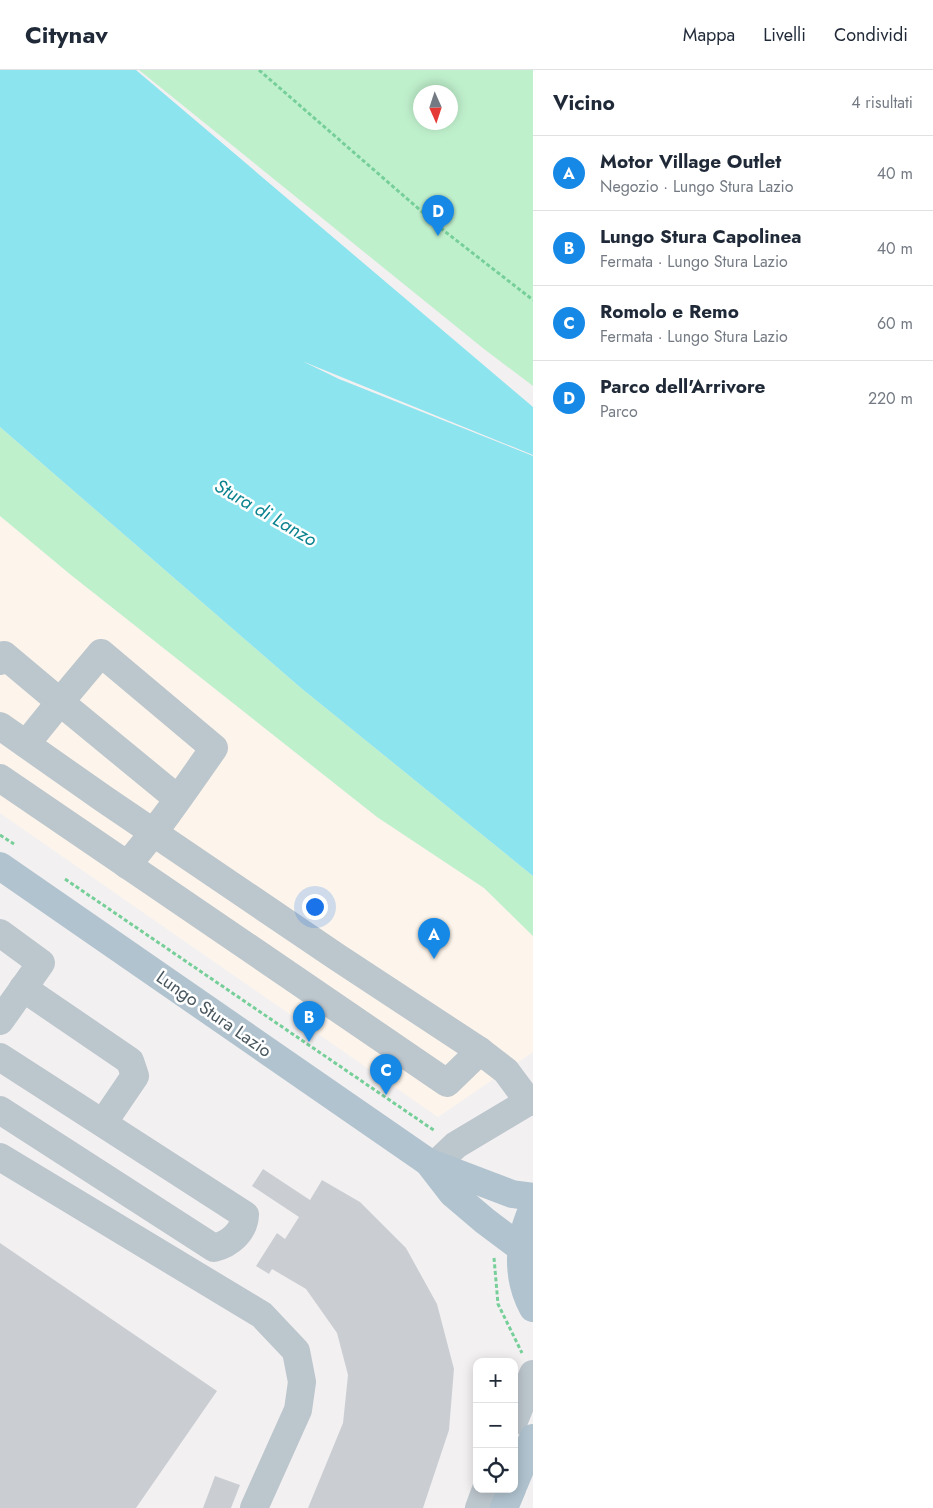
<!DOCTYPE html>
<html lang="it">
<head>
<meta charset="utf-8">
<style>
  :root { --surface:#fff; --page:#f6f6f7; --text:#1f2937; --muted:#747a83; --line:#e0e1e3; --accent:#1689e7 }
  body { margin:0; font-family:Jost,sans-serif; background:var(--page); color:var(--text) }
  .controls { position:absolute; right:15px; bottom:15px; display:grid; overflow:hidden; border-radius:10px; box-shadow:0 2px 12px #0003 }
  .controls button { width:45px; height:45px; display:grid; place-items:center; padding:0; border:0; border-bottom:1px solid var(--line); background:var(--surface); color:var(--text); font:25px sans-serif }
  .compass { position:absolute; left:413px; top:15px; width:45px; height:45px; border-radius:50%; background:var(--surface); box-shadow:0 2px 12px #0003; rotate:177deg }
  .you { position:absolute; left:314px; top:836px; width:18px; height:18px; margin:-12px; border:4px solid #fff; border-radius:50%; background:#1a73e8; box-shadow:0 0 0 8px #1a73e833 }
  .badge { display:grid; place-items:center; width:32px; height:32px; border-radius:50%; background:var(--accent); color:#fff; font-size:16px; font-weight:700 }
  .pin { position:absolute; translate:-50% -41px; filter:drop-shadow(0 1px 2px #0008) }
  .pin::after { content:''; position:absolute; top:26px; width:18px; height:15px; background:inherit; clip-path:polygon(0 0,100% 0,50% 100%) }
  .list { margin:0; padding:0; list-style:none }
  h2 { display:flex; justify-content:space-between; align-items:center; height:65px; margin:0; padding:0 20px; font-size:21px }
  h2 small { font-size:16px; font-weight:400; color:var(--muted) }
  .list li { display:grid; grid-template-columns:32px 1fr auto; gap:15px; align-items:center; box-sizing:border-box; height:75px; padding:0 20px; border-top:1px solid var(--line) }
  .list b { display:block; font-size:19px; white-space:nowrap }
  .list p { margin:0; font-size:16px; white-space:nowrap; color:var(--muted) }
  .list em { font-size:16px; font-style:normal; color:var(--muted) }
  .icon { flex:none; width:28px; height:28px; fill:none; stroke:currentColor; stroke-width:2; stroke-linecap:round; stroke-linejoin:round }
  .map { position:relative; flex:none; width:533px; height:1438px; overflow:hidden }
  header { display:flex; align-items:center; gap:30px; box-sizing:border-box; height:70px; padding:0 25px; background:var(--surface); border-bottom:1px solid var(--line) }
  header strong { font-size:24px }
  nav { display:flex; gap:28px; margin-inline-start:auto; font-size:18px }
  main { display:flex }
  aside { flex:1; background:var(--surface) }
  .map>svg:first-child { display:block }
  .commercial { fill:#fdf5eb }
  .green { fill:#bff0cc; fill-rule:evenodd }
  .water { fill:#8be4ee }
  .building { fill:#caced3 }
  .lines { fill:none; stroke-linecap:round; stroke-linejoin:round }
  .path { stroke:#76cf99; stroke-width:3; stroke-dasharray:4 2.5; stroke-linecap:butt }
  .minor { stroke:#bcc6cd; stroke-width:28 }
  .major { stroke:#b0c3cf; stroke-width:28 }
  .labels { text-anchor:middle; stroke-width:5; stroke-linejoin:round; paint-order:stroke }
  .street-label { font-size:18px; fill:#48565e; stroke:#fff }
  .water-label { font-size:19px; font-style:italic; fill:#0b838f; stroke:#fff }
</style>
</head>
<body>
<header>
<strong>Citynav</strong>
<nav><a>Mappa</a><a>Livelli</a><a>Condividi</a></nav>
</header>
<main>
<div class="map">
<svg width="533" height="1438" viewBox="0 0 533 1438">
  <rect width="100%" height="100%" fill="#f3f0f1"/>
  <polygon class="commercial" points="0,446 71,505 377,747 484,818 533,866 533,982 438,1047 0,743"/>
  <g class="green">
    <path d="M139,0H533V316L484,279ZM420,22H450V52H420Z"/>
    <polygon points="0,357 301,618 533,806 533,866 484,818 377,747 71,505 0,446"/>
  </g>
  <polygon class="water" points="0,0 136,0 533,337 533,385 302,291 339,309 533,386 533,806 301,618 0,357"/>
  <g class="building">
    <polygon points="263,1099 310,1130 322,1110 360,1132 406,1178 437,1234 454,1299 449,1360 423,1438 308,1438 343,1353 348,1305 337,1263 306,1219 272,1199 269,1204 256,1196 277,1163 285,1169 299,1147 252,1116"/>
    <polygon points="0,1173 217,1321 136,1438 0,1438"/>
    <polygon points="215,1406 240,1415 231,1438 203,1438"/>
  </g>
  <g class="lines">
    <g class="path">
      <polyline points="259,0 443,160 533,230"/>
      <polyline points="0,765 14,774"/>
      <polyline points="65,809 435,1061"/>
      <polyline points="494,1188 498,1234 522,1283"/>
    </g>
    <g class="minor">
      <polyline points="0,591 4,585 60,632 26,674"/>
      <polyline points="0,656 104,729 337,887 480,981 506,1001 529,1032"/>
      <polyline points="0,708 447,1013 480,981"/>
      <path d="M127,795C159,758 186,718 214,678L101,583L60,632L178,729"/>
      <polyline points="0,863 41,893 0,951"/>
      <polyline points="23,918 130,991 135,1006 103,1053"/>
      <path d="M0,987L245,1145C244,1162 230,1174 214,1178L0,1040"/>
      <polyline points="0,1087 262,1245 296,1281 302,1312 298,1340 254,1438"/>
      <polyline points="436,1094 456,1075 533,1029"/>
      <polyline points="514,1351 533,1304"/>
      <polyline points="479,1438 486,1419"/>
    </g>
    <g class="major">
      <polyline points="0,796 428,1092 452,1123 485,1151 521,1178"/>
      <polyline points="428,1092 512,1124 533,1127"/>
      <path d="M533,1138C518,1169 516,1208 533,1238"/>
      <polyline points="514,1414 533,1368"/>
      <polyline points="504,1438 512,1419"/>
    </g>
  </g>
  <g class="labels">
    <g class="street-label">
      <text transform="translate(214 944) rotate(35)" y="6">Lungo Stura Lazio</text>
    </g>
    <g class="water-label">
      <text transform="translate(266 442) rotate(30)" y="7">Stura di Lanzo</text>
    </g>
  </g>
</svg>
<div class="controls">
<button>+</button>
<button>−</button>
<button><svg class="icon" aria-label="locate" viewBox="0 0 24 24"><circle cx="12" cy="12" r="6"/><path d="M12 2v4M12 18v4M2 12h4M18 12h4"/></svg></button>
</div>
<svg class="compass" viewBox="-18 -18 36 36"><path d="M0-13l5 13h-10z" fill="#e53935"/><path d="M0 13l5-13h-10z" fill="#747a83"/></svg>
<div class="you"></div>
<div class="pin badge" style="left:434px;top:889px">A</div>
<div class="pin badge" style="left:309px;top:972px">B</div>
<div class="pin badge" style="left:386px;top:1025px">C</div>
<div class="pin badge" style="left:438px;top:166px">D</div>
</div>
<aside>
<h2>Vicino<small>4 risultati</small></h2>
<ul class="list">
<li><span class="badge">A</span><div><b>Motor Village Outlet</b><p>Negozio · Lungo Stura Lazio</p></div><em>40 m</em></li>
<li><span class="badge">B</span><div><b>Lungo Stura Capolinea</b><p>Fermata · Lungo Stura Lazio</p></div><em>40 m</em></li>
<li><span class="badge">C</span><div><b>Romolo e Remo</b><p>Fermata · Lungo Stura Lazio</p></div><em>60 m</em></li>
<li><span class="badge">D</span><div><b>Parco dell'Arrivore</b><p>Parco</p></div><em>220 m</em></li>
</ul>
</aside>
</main>
</body>
</html>
